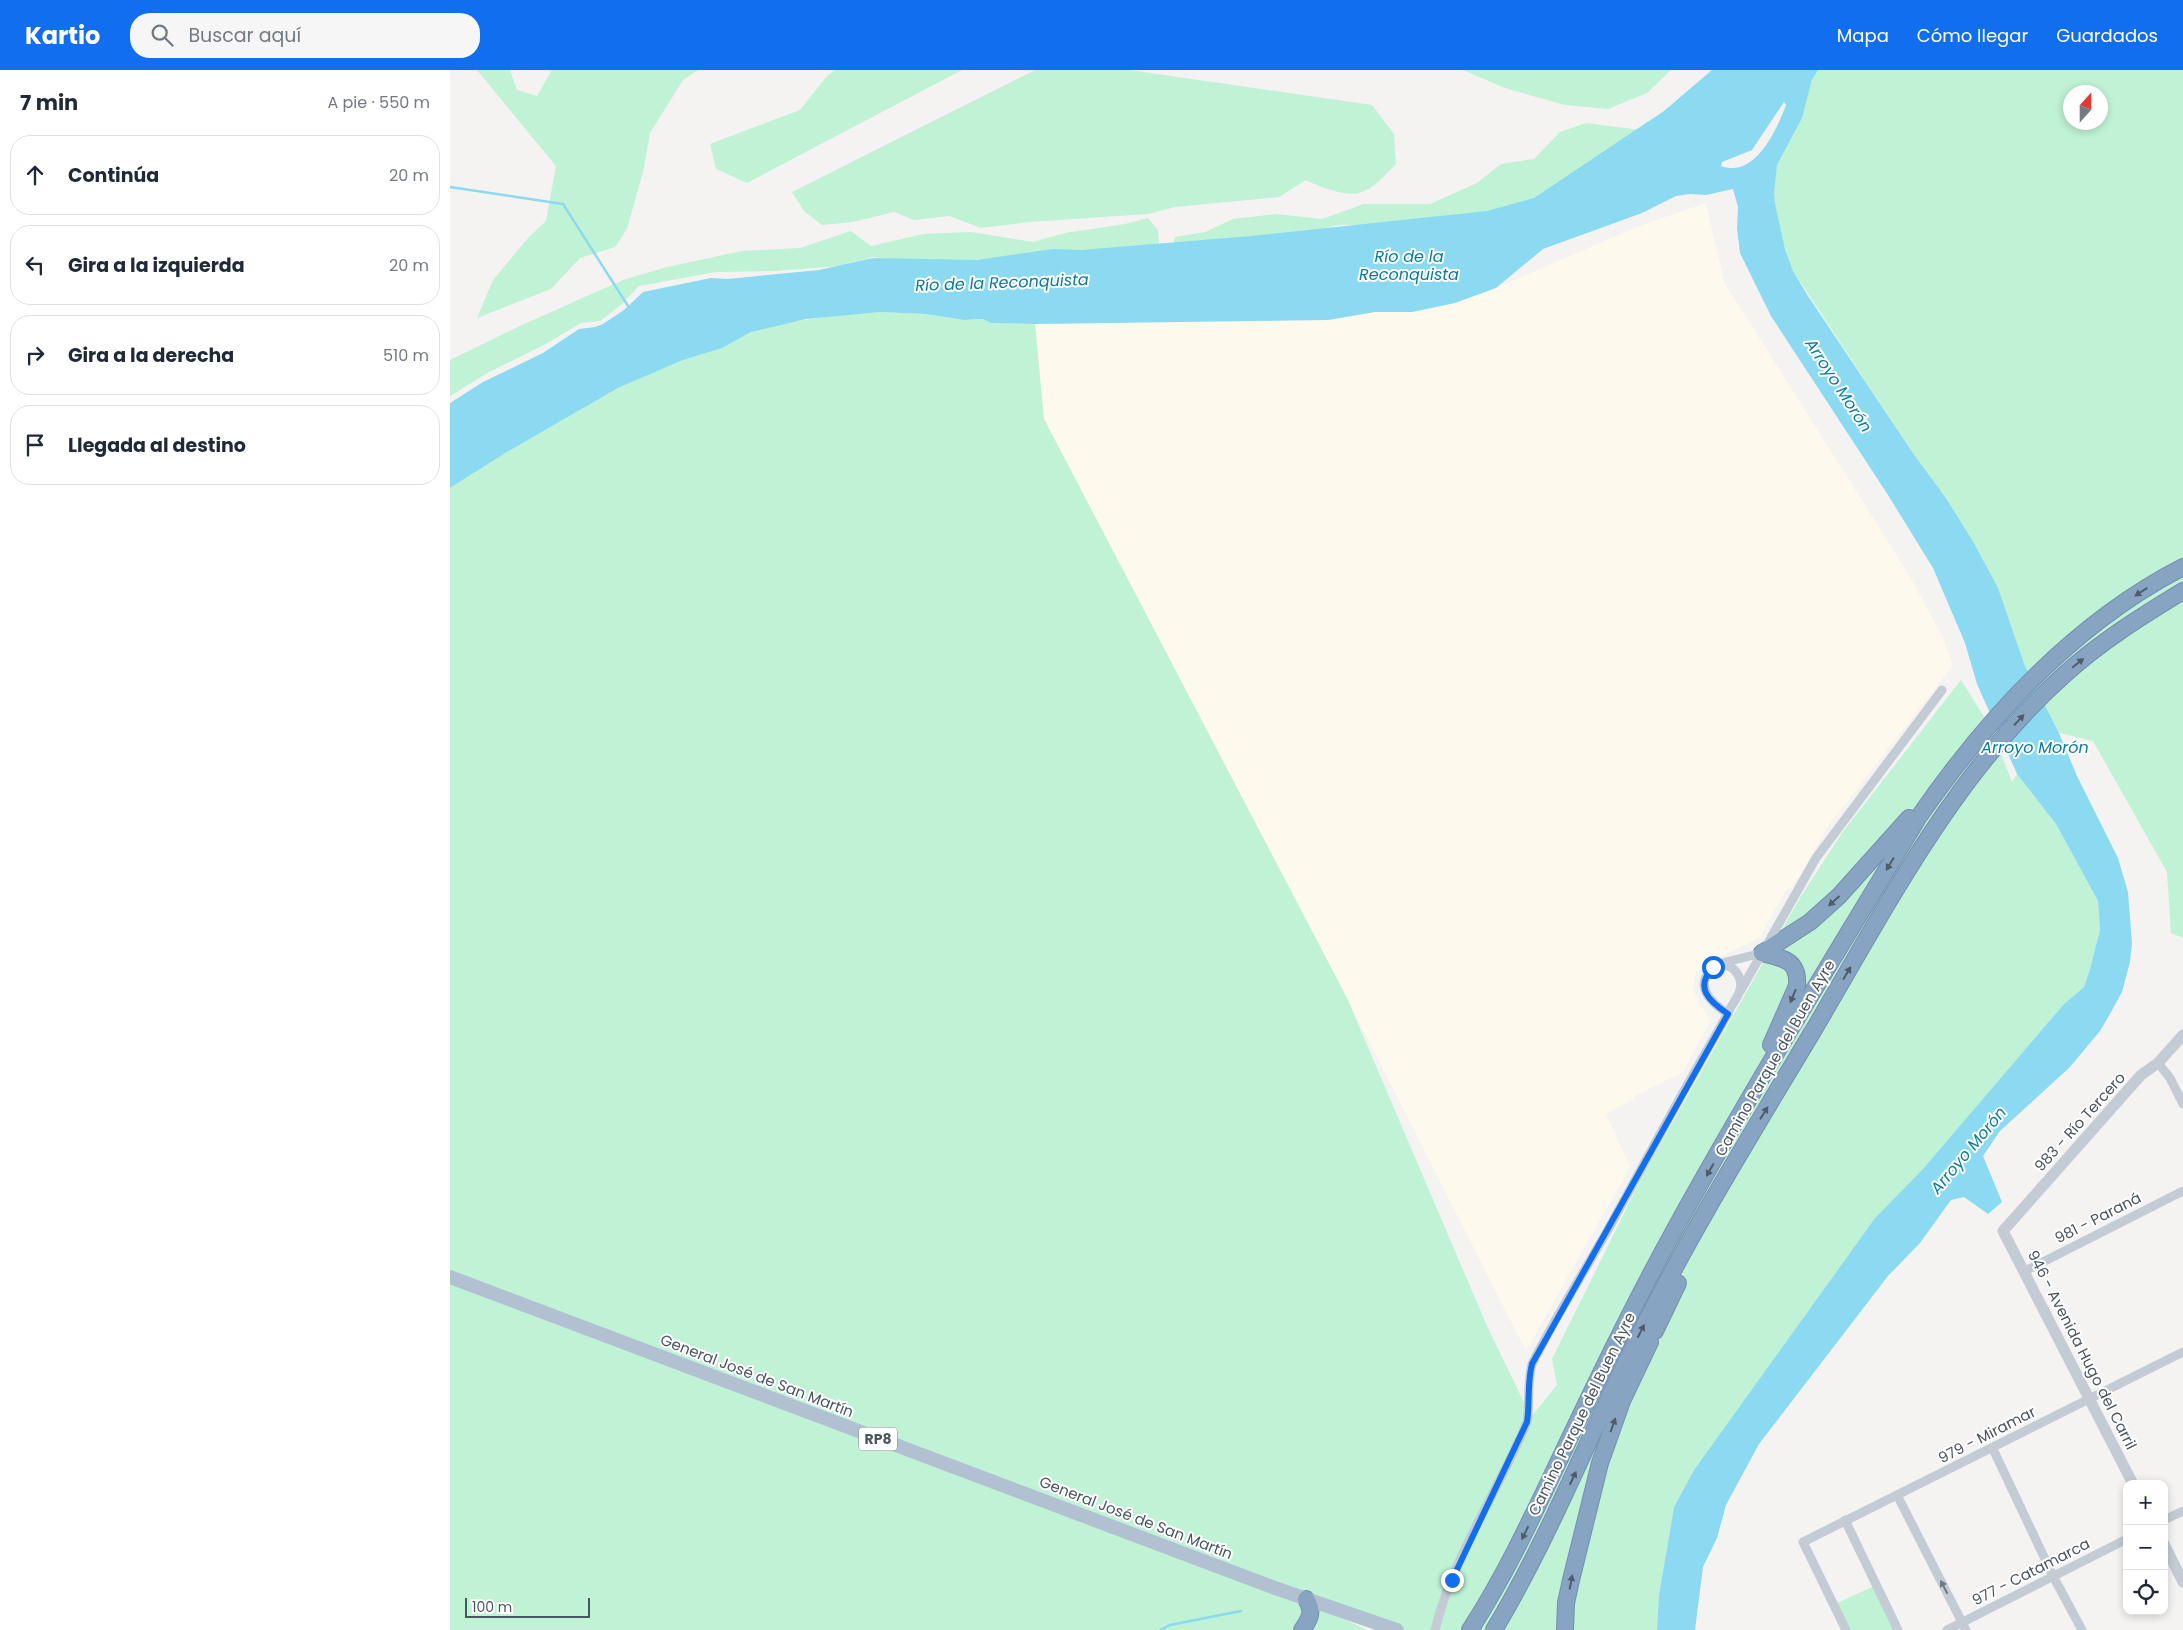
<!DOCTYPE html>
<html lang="es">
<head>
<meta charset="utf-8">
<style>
  :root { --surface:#fff; --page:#f6f6f7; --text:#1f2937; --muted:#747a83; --line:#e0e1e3; --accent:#116fef }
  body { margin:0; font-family:Poppins,sans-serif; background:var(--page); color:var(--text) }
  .controls { position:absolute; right:15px; bottom:15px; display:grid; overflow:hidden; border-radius:10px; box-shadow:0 2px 8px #0003 }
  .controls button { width:45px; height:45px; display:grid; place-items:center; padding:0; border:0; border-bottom:1px solid var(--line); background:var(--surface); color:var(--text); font:25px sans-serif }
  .compass { position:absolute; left:1613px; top:15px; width:45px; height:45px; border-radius:50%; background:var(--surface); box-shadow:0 2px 8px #0003; rotate:21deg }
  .scale { position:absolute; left:15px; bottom:12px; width:125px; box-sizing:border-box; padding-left:5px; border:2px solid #495561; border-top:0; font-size:14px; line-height:18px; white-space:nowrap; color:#495561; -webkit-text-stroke:4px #fff; paint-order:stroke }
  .stop { position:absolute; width:15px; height:15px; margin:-11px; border:4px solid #116fef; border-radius:50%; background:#fff }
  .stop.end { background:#116fef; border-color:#fff; box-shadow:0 1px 5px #0008 }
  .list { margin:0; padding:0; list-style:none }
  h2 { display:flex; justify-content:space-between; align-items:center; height:65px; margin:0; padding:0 20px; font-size:21px }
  h2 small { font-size:16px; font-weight:400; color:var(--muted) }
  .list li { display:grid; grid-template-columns:32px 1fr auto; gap:15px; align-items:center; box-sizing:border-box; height:80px; margin:0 10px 10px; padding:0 10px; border:1px solid var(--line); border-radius:20px }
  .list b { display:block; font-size:19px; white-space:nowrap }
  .list em { font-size:16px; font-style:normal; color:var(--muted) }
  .icon { flex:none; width:28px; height:28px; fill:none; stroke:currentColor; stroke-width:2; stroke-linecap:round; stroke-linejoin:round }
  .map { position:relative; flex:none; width:1733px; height:1560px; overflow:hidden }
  header { display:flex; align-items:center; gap:30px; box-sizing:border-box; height:70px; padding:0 25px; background:var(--accent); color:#fff }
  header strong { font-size:24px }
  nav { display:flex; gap:28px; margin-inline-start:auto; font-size:18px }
  .search { width:350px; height:45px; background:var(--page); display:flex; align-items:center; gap:12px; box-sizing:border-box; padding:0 18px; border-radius:20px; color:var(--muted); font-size:19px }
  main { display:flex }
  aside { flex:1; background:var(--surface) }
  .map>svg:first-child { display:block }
  .commercial { fill:#fdf9ed }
  .green { fill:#c0f2d5; fill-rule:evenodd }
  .water { fill:#8bdaf1; fill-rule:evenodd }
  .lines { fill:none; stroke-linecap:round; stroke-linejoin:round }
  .stream { stroke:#8bdaf1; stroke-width:2.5 }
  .motorway-casing { stroke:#738faf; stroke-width:18 }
  .minor { stroke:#c3ccd4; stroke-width:9 }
  .tertiary { stroke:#c3ccd4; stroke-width:11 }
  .primary { stroke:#b1c1d2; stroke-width:14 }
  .motorway { stroke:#88a4c3; stroke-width:16 }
  .oneway { fill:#4f5d6b }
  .oneway2 { fill:#6e7984 }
  .route { stroke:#116fef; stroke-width:6 }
  .labels { text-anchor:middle; stroke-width:4; stroke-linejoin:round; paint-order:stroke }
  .shield { fill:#fff; stroke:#808890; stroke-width:1 }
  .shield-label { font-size:14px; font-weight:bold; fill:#495561 }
  .street-label { font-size:15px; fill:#495561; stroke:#fff }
  .water-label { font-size:16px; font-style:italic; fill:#077c9f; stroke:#fff }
</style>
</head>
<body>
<header>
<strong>Kartio</strong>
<div class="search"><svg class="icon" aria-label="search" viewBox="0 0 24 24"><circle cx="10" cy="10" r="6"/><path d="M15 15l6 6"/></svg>Buscar aquí</div>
<nav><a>Mapa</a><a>Cómo llegar</a><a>Guardados</a></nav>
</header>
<main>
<aside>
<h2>7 min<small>A pie · 550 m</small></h2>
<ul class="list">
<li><svg class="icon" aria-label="ahead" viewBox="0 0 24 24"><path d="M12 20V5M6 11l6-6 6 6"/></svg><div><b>Continúa</b></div><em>20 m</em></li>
<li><svg class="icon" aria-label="left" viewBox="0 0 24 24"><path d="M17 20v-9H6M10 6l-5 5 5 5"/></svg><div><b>Gira a la izquierda</b></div><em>20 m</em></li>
<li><svg class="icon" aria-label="right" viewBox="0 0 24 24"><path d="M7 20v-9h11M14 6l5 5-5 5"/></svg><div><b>Gira a la derecha</b></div><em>510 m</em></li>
<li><svg class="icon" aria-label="arrive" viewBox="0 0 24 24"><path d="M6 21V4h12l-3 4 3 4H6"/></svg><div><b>Llegada al destino</b></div></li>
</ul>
</aside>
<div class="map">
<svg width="1733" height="1560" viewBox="0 0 1733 1560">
  <rect width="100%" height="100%" fill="#f5f2f2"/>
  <polygon class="commercial" points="1256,133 1274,212 1459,505 1493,568 1503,595 1379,755 1342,818 1337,819 1309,868 1253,895 1245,905 1243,917 1246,927 1259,949 1259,954 1233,1002 1185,1026 1185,1028 1156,1044 1180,1097 1076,1281 897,928 594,349 585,254 878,250 925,242 962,242 990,237 1046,218 1189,156"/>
  <g class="green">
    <polygon points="27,0 60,0 67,20 87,26 102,0 248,0 233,10 200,63 194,98 177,159 165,177 130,188 101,219 27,248 43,210 79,167 96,151 106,96"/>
    <polygon points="385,0 512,0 297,113 266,99 260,74 350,40 377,6"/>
    <path d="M585,0H679L922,35L944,64L946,94C935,105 924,119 909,123C897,127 867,116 856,110L829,127L725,137L698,144L579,152L531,158L499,146L464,150L444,142L403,152L372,155L354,141L342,122Z"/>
    <polygon points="1013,0 1221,0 1197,23 1158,39 1115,35 1055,18"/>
    <path d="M1368,0H1733V868L1721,863L1717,802L1643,671L1609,663L1575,596L1548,518L1524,473L1496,428L1465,386L1343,201C1332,170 1317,129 1327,95C1332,80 1345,63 1351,47C1357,33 1360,10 1368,0ZM1620,22H1650V52H1620Z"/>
    <polygon points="1136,53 1191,60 1095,133 952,155 890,155 820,169 723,177 725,167 755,162 783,149 826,144 872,149 914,134 980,134 1027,113 1051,94 1084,89 1110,62"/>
    <polygon points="698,148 708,160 709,176 589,182 491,196 423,187 389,196 326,201 266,202 189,216 171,235 150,251 131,253 94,275 39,302 0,326 0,290 72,255 173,210 217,197 292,181 350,178 401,161 421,176 473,164 521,162 583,172 615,163 675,154"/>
    <polygon points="430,242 476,244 514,250 533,249 541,253 585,254 594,349 897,928 1037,1256 1081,1347 1107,1315 1102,1289 1194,1103 1351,826 1392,763 1511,610 1540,656 1562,712 1567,704 1606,754 1648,831 1650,860 1640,899 1634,917 1613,935 1472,1100 1425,1148 1244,1400 1224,1437 1209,1525 1207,1560 947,1560 861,1532 916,1560 0,1560 0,418 57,382 168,318 233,290 271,278 301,262 329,254 387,245"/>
    <polygon points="1424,1516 1444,1560 1400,1560 1387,1533"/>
  </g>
  <path class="water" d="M1262,0H1368L1362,10L1352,48L1327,95L1324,123L1325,134L1335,179L1343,201L1358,226L1465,386L1496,428L1524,473L1548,518L1575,596L1609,663L1627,706L1668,788L1678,822L1682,873L1680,892L1672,922L1660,944L1650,961L1620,997L1550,1061L1533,1086L1552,1132L1538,1144L1514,1127L1501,1130L1470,1173L1438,1206L1309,1374L1276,1435L1267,1468L1253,1497L1245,1560H1207L1209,1525L1224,1437L1244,1400L1425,1148L1472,1100L1613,935L1634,917L1640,899L1650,860L1648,831L1606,754L1567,704L1527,614L1515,573L1483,498L1438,425L1321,246L1290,183L1287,159L1288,137L1283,119L1256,125L1240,124L1226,126L1192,143L1093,179L1046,218L1005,233L962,242H925L878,250L585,254L541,253L533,249L514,250L476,244L430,242L356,249L301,262L272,278L233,290L168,318L57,382L0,418V333L33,312L93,283L129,259L145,257L153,254L174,240L193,222L261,208L277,209L369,200L423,188L527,190L603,179L631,180L801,166L1037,141L1084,128L1214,41ZM1334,32L1336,35C1327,59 1305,109 1271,96L1272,92L1302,80Z"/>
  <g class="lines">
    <g class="stream">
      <polyline points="0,117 113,134 178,236"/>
      <polyline points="710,1560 720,1555 791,1541"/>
    </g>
    <g class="motorway-casing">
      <g id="motorway">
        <polyline points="1312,883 1360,852 1389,826 1459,748"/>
        <path d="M1312,883C1333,888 1349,890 1347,916L1321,975"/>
        <polyline points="1205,1261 1228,1213"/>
        <path d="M852,1560C860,1549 864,1541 856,1529"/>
        <path d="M1020,1560C1053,1509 1079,1454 1105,1399C1143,1319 1181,1239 1224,1161C1301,1021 1385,885 1468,748C1537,648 1624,553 1733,497"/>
        <path d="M1044,1560C1101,1465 1140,1362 1190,1264C1242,1160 1303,1061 1363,961C1437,836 1504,703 1614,605C1650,572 1692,546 1733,521"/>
        <polyline points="1115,1560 1116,1533 1121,1510 1150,1393 1172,1331 1200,1272"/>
      </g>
    </g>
    <g class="minor">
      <polyline points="1315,878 1366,788 1492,620"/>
      <polyline points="1272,893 1312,883 1291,920"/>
      <polyline points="1708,993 1720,1008 1733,1034"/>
      <polyline points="1575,1201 1733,1121"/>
      <polyline points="1543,1379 1603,1506 1632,1560"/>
      <polyline points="1447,1425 1516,1560"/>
      <polyline points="1395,1450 1448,1560"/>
      <polyline points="1714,1450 1733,1441"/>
      <path d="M985,1560C1003,1486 1048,1422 1077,1352C1080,1332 1077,1313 1082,1294C1104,1250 1130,1208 1155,1165C1186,1109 1216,1052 1248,996C1259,976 1271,957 1281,937C1284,932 1289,925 1290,920C1295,901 1272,885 1259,902C1245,920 1265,935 1278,944"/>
      <polyline points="1396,1560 1353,1472 1733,1282"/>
      <polyline points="1497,1560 1677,1469"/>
    </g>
    <g class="tertiary">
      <polyline points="1683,1414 1553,1161 1691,1005 1708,993 1733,965"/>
      <polyline points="1714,1474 1733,1512"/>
    </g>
    <polyline class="primary" points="0,1207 825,1518 947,1560"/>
    <use href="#motorway" class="motorway"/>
  </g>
  <defs><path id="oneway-solid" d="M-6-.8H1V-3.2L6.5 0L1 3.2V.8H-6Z" transform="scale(1.25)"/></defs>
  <g class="oneway">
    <use href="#oneway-solid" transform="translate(1691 522) rotate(147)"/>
    <use href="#oneway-solid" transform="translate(1628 593) rotate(-39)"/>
    <use href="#oneway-solid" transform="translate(1569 650) rotate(-47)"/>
    <use href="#oneway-solid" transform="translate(1440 794) rotate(121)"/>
    <use href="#oneway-solid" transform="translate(1384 831) rotate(138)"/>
    <use href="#oneway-solid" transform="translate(1397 903) rotate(-59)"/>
    <use href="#oneway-solid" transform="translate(1343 926) rotate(113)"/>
    <use href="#oneway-solid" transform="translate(1314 1043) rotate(-58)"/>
    <use href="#oneway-solid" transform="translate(1260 1100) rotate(119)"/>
    <use href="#oneway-solid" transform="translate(1191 1261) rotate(-63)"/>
    <use href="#oneway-solid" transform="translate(1163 1355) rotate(-70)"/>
    <use href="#oneway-solid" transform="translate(1123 1408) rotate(-65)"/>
    <use href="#oneway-solid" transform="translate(1075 1463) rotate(116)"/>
    <use href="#oneway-solid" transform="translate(1121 1512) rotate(-79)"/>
  </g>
  <use class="oneway2" href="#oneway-solid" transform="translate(1494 1517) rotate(-117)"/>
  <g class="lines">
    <path class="route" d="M1002,1510L1077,1352C1080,1332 1077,1313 1082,1294L1278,944C1259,931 1244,918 1263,897"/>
  </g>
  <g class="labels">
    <rect class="shield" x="409" y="1357.5" width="38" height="23" rx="4"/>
    <g class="shield-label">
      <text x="428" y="1374">RP8</text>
    </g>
    <g class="street-label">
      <text transform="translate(1325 988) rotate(-60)" y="5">Camino Parque del Buen Ayre</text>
      <text transform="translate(1630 1052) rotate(-48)" y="5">983 - Río Tercero</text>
      <text transform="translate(1648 1148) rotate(-27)" y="5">981 - Paraná</text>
      <text transform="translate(1632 1280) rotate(63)" y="5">946 - Avenida Hugo del Carril</text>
      <text transform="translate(307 1306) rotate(21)" y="5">General José de San Martín</text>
      <text transform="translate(1132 1344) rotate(-64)" y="5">Camino Parque del Buen Ayre</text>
      <text transform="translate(1537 1365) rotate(-27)" y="5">979 - Miramar</text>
      <text transform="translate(686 1448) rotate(21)" y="5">General José de San Martín</text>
      <text transform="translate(1581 1502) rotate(-27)" y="5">977 - Catamarca</text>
    </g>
    <g class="water-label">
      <text x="959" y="192">Río de la<tspan x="959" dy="18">Reconquista</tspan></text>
      <text transform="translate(552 212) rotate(-2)" y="6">Río de la Reconquista</text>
      <text transform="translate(1389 315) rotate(57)" y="6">Arroyo Morón</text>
      <text x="1585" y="683">Arroyo Morón</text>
      <text transform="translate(1518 1080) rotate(-50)" y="6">Arroyo Morón</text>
    </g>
  </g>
</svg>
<div class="controls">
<button>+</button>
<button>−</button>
<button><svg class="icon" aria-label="locate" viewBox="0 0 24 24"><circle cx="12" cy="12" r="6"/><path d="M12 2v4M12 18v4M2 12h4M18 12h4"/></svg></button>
</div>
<svg class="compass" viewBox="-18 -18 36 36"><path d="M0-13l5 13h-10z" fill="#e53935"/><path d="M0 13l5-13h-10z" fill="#747a83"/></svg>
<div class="scale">100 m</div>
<div class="stop" style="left:1263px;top:897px"></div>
<div class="stop end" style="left:1002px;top:1510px"></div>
</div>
</main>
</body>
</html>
